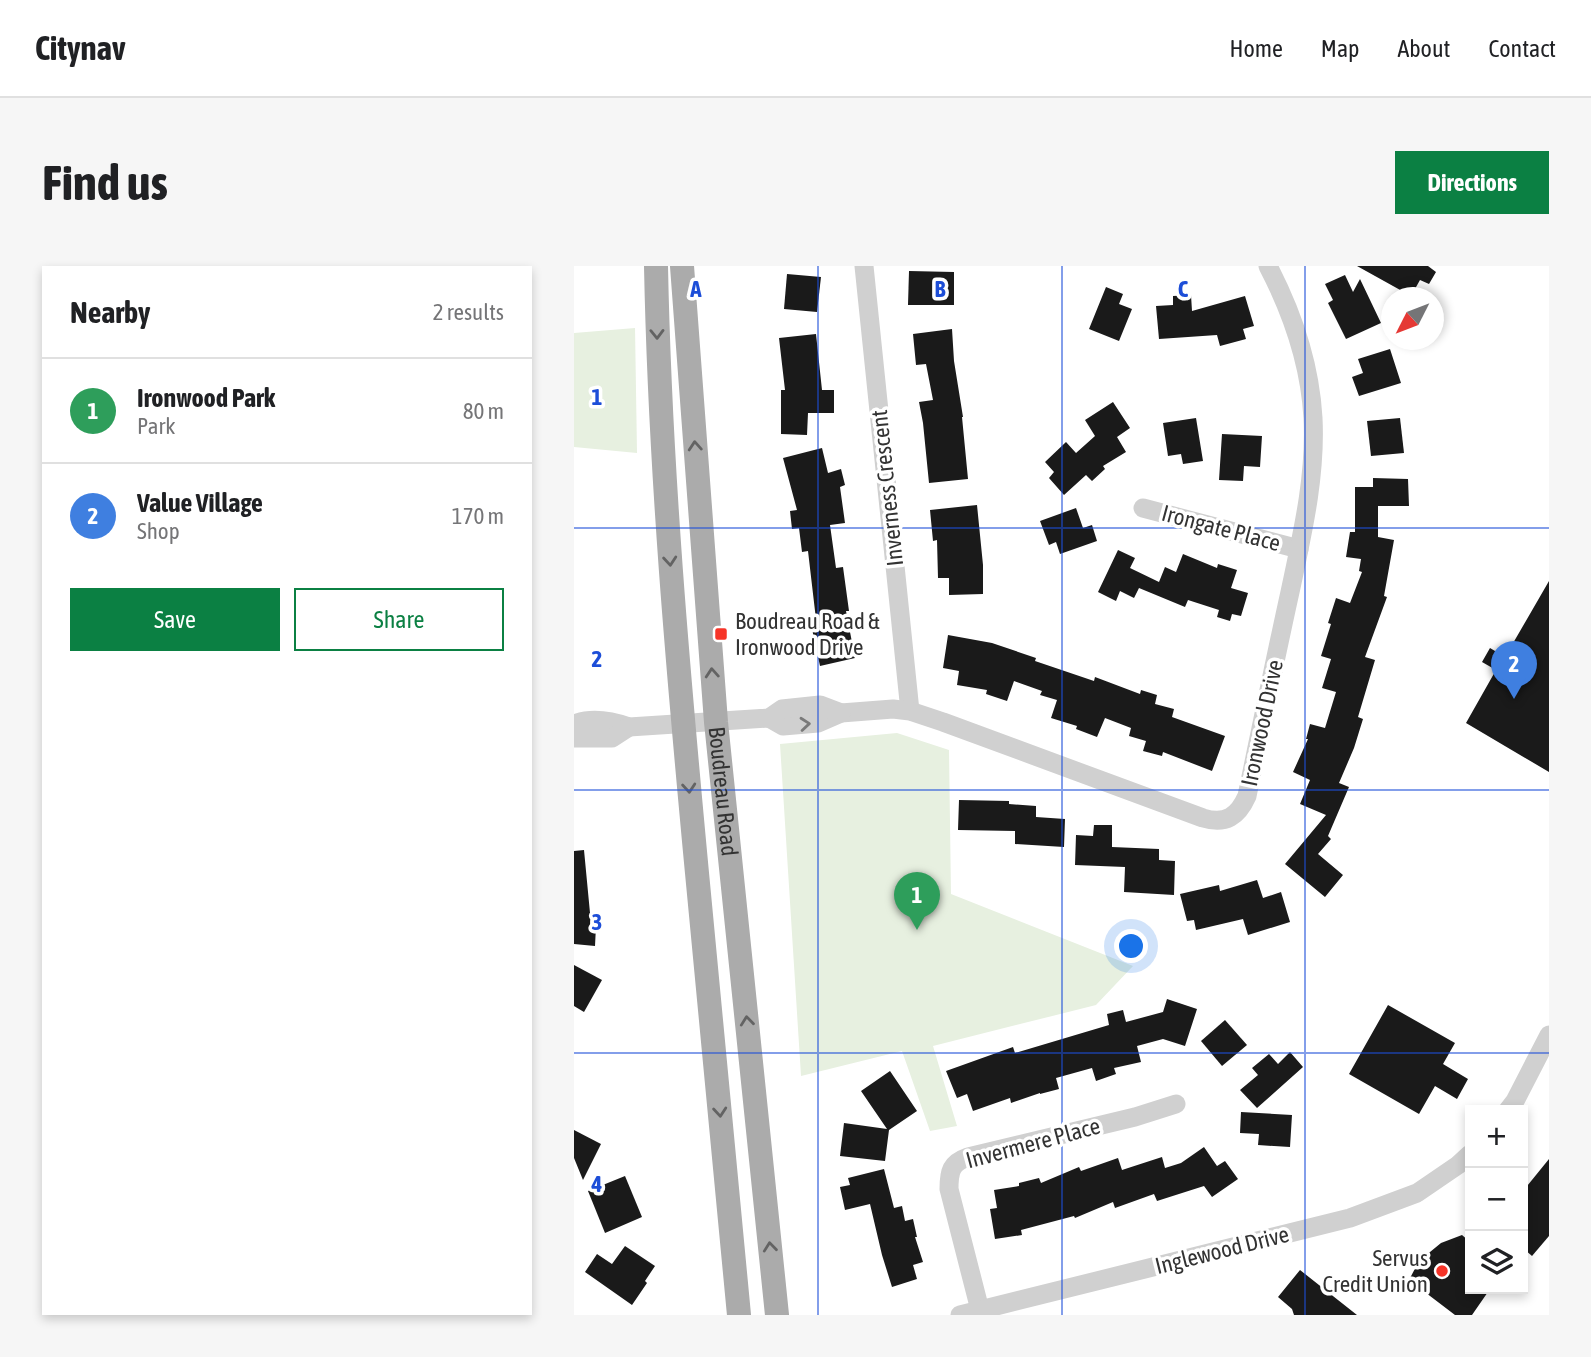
<!DOCTYPE html>
<html lang="en">
<head>
<meta charset="utf-8">
<style>
  :root { --surface:#fff; --page:#f6f6f6; --text:#202124; --muted:#757577; --line:#e0e0e0; --accent:#0b8043 }
  body { margin:0; font-family:"Asap Condensed",sans-serif; background:var(--page); color:var(--text) }
  .controls { position:absolute; right:21px; bottom:21px; display:grid; overflow:hidden; border-radius:0px; box-shadow:0 4px 10px #0003 }
  .controls button { width:63px; height:63px; display:grid; place-items:center; padding:0; border:0; border-bottom:2px solid var(--line); background:var(--surface); color:var(--text); font:35px sans-serif }
  .compass { position:absolute; left:807px; top:21px; width:63px; height:63px; border-radius:50%; background:var(--surface); box-shadow:0 4px 10px #0003; rotate:228deg }
  .you { position:absolute; left:558px; top:681px; width:24px; height:24px; margin:-18px; border:5px solid #fff; border-radius:50%; background:#1a73e8; box-shadow:0 0 0 10px #1a73e833 }
  .badge { display:grid; place-items:center; width:46px; height:46px; border-radius:50%; background:var(--accent); color:#fff; font-size:23px; font-weight:700 }
  .pin { position:absolute; translate:-50% -58px; filter:drop-shadow(0 2px 4px #0008) }
  .pin::after { content:''; position:absolute; top:37px; width:24px; height:21px; background:inherit; clip-path:polygon(0 0,100% 0,50% 100%) }
  .list { margin:0; padding:0; list-style:none }
  h2 { display:flex; justify-content:space-between; align-items:center; height:91px; margin:0; padding:0 28px; font-size:30px }
  h2 small { font-size:23px; font-weight:400; color:var(--muted) }
  .list li { display:grid; grid-template-columns:46px 1fr auto; gap:21px; align-items:center; box-sizing:border-box; height:105px; padding:0 28px; border-top:2px solid var(--line) }
  .list b { display:block; font-size:26px; white-space:nowrap }
  .list p { margin:0; font-size:23px; white-space:nowrap; color:var(--muted) }
  .list em { font-size:23px; font-style:normal; color:var(--muted) }
  .actions { display:flex; gap:14px; padding:21px 28px }
  .actions a { flex:1; padding:16px 0; border:2px solid var(--accent); border-radius:0px; text-align:center; font-size:24px; color:var(--accent) }
  .actions .main { background:var(--accent); color:#fff }
  .icon { flex:none; width:38px; height:38px; fill:none; stroke:currentColor; stroke-width:2; stroke-linecap:round; stroke-linejoin:round }
  .map { position:relative; flex:none; width:975px; height:1049px; overflow:hidden; border-radius:0px }
  header { display:flex; align-items:center; gap:42px; box-sizing:border-box; height:98px; padding:0 35px; background:var(--surface); border-bottom:2px solid var(--line) }
  header strong { font-size:33px }
  nav { display:flex; gap:38px; margin-inline-start:auto; font-size:24px }
  .intro { display:flex; align-items:center; justify-content:space-between; box-sizing:border-box; height:168px; padding:0 42px }
  h1 { margin:0; font-size:49px }
  .button { padding:18px 32px; border-radius:0px; background:var(--accent); color:#fff; font-size:24px; font-weight:700 }
  main { display:flex; gap:42px; padding:0 42px }
  aside { flex:1; background:var(--surface); border-radius:0px; box-shadow:0 4px 10px #0003 }
  .map>svg:first-child { display:block }
  .green { fill:#e7f0e0 }
  .building { fill:#1a1a1a }
  .lines { fill:none; stroke-linecap:round; stroke-linejoin:round }
  .minor { stroke:#d0d0d0; stroke-width:19 }
  .major { stroke:#ababab; stroke-width:24 }
  .oneway { stroke:#636363 }
  .oneway2 { stroke:#7a7a7a }
  .grid { fill:none; stroke:#1d4ed8; stroke-width:2; stroke-opacity:0.55 }
  .poi-dot { fill:#f63428; stroke:#fff; stroke-width:2.5 }
  .labels { text-anchor:middle; stroke-width:7; stroke-linejoin:round; paint-order:stroke }
  .street-label { font-size:23px; fill:#333; stroke:#fff }
  .poi-label { font-size:23px; fill:#333; stroke:#fff; text-anchor:start }
  .grid-label { font-size:23px; text-anchor:middle; font-weight:bold; fill:#1d4ed8; stroke:#fff; stroke-width:7; stroke-linejoin:round; paint-order:stroke }
</style>
</head>
<body>
<header>
<strong>Citynav</strong>
<nav><a>Home</a><a>Map</a><a>About</a><a>Contact</a></nav>
</header>
<div class="intro"><h1>Find us</h1><a class="button">Directions</a></div>
<main>
<aside>
<h2>Nearby<small>2 results</small></h2>
<ul class="list">
<li><span class="badge" style="background:#2e9e5b">1</span><div><b>Ironwood Park</b><p>Park</p></div><em>80 m</em></li>
<li><span class="badge" style="background:#3f7fe0">2</span><div><b>Value Village</b><p>Shop</p></div><em>170 m</em></li>
</ul>
<div class="actions"><a class="main">Save</a><a>Share</a></div>
</aside>
<div class="map">
<svg width="975" height="1049" viewBox="0 0 975 1049">
  <rect width="100%" height="100%" fill="#fff"/>
  <g class="green">
    <polygon points="61,62 63,187 0,181 0,67"/>
    <polygon points="323,467 375,484 377,628 559,700 522,739 359,780 383,860 356,865 328,785 227,810 206,478"/>
  </g>
  <g class="building">
    <polygon points="783,0 854,0 862,6 855,18 846,14 837,30"/>
    <polygon points="335,5 380,6 380,39 334,39"/>
    <polygon points="213,8 247,11 243,46 210,43"/>
    <polygon points="771,9 779,26 786,13 807,57 772,73 754,37 759,34 751,18"/>
    <polygon points="532,21 549,28 545,38 558,43 545,75 515,63"/>
    <polygon points="617,29 618,45 671,30 680,60 669,63 672,73 646,80 643,69 585,73 582,40 599,39 599,30"/>
    <polygon points="378,63 380,95 389,151 388,151 394,213 355,217 349,157 345,136 359,134 352,98 342,99 339,68"/>
    <polygon points="242,68 248,124 260,124 260,147 234,147 233,169 207,168 207,124 211,124 205,72"/>
    <polygon points="816,83 827,117 785,130 778,111 789,107 784,93"/>
    <polygon points="539,136 556,162 543,171 552,186 529,200 531,203 518,215 512,209 490,229 475,212 480,206 471,196 492,176 502,187 521,170 511,154"/>
    <polygon points="622,152 629,195 609,198 607,188 594,190 589,157"/>
    <polygon points="826,152 830,187 797,190 793,155"/>
    <polygon points="648,168 688,170 686,201 670,200 669,215 645,214"/>
    <polygon points="248,182 254,207 267,203 271,219 266,221 271,257 256,259 262,302 269,301 275,345 272,345 281,392 246,400 238,363 243,362 234,285 228,286 225,262 218,263 216,245 223,244 209,192"/>
    <polygon points="799,212 834,213 835,240 804,240 804,271 820,274 810,330 813,331 791,391 801,394 784,451 789,453 780,482 765,517 775,521 754,570 757,573 744,588 769,609 751,631 711,598 752,549 726,538 736,514 719,506 734,473 732,473 736,458 751,462 762,426 748,422 757,393 747,390 757,358 754,357 762,332 776,337 788,306 785,305 787,293 772,291 776,266 781,266 781,221 799,221"/>
    <polygon points="403,239 409,299 409,328 375,329 375,312 364,312 363,274 359,275 356,244"/>
    <polygon points="502,242 509,262 518,259 523,275 486,288 482,276 475,279 466,255"/>
    <polygon points="544,284 561,292 556,302 585,316 591,301 602,306 609,288 643,302 644,298 663,304 657,322 674,327 667,350 658,348 656,355 643,351 645,344 614,334 611,341 565,322 560,332 546,325 542,335 524,326"/>
    <polygon points="975,315 975,506 892,457 922,404 908,396 916,382 931,391"/>
    <polygon points="374,369 418,377 462,392 461,395 520,415 521,411 566,428 567,424 583,429 581,438 600,443 598,451 651,470 638,505 589,486 588,490 569,485 572,475 555,470 557,462 531,452 523,471 502,463 503,460 477,452 483,434 466,429 468,425 440,415 433,435 412,428 413,424 383,419 385,405 369,402"/>
    <polygon points="385,534 435,535 435,538 462,540 462,551 491,553 490,581 441,578 441,565 384,564"/>
    <polygon points="520,559 538,559 538,581 585,583 585,594 601,595 600,629 550,626 551,601 501,599 502,569 519,570"/>
    <polygon points="10,584 16,647 17,647 16,660 22,660 21,680 0,678 0,585"/>
    <polygon points="683,614 689,632 707,626 716,656 674,669 669,653 622,664 620,654 613,655 606,628 645,619 646,625"/>
    <polygon points="0,699 28,714 10,746 0,740"/>
    <polygon points="593,733 623,743 611,780 589,773 563,780 567,796 540,802 542,808 522,815 518,802 482,812 485,823 466,828 466,827 437,837 436,832 399,845 393,828 383,832 372,805 439,781 441,787 535,759 533,748 549,744 552,756 589,746"/>
    <polygon points="814,739 881,777 869,798 894,813 883,833 861,820 845,848 775,808"/>
    <polygon points="651,754 673,779 648,800 627,775"/>
    <polygon points="716,786 729,801 683,842 666,824 684,809 678,802 695,788 704,798"/>
    <polygon points="316,805 343,845 315,864 311,895 266,890 270,857 313,863 287,825"/>
    <polygon points="667,846 718,849 716,881 684,879 685,868 666,867"/>
    <polygon points="0,864 27,878 9,914 0,892"/>
    <polygon points="630,881 643,900 651,895 664,913 638,931 630,920 583,935 580,928 541,942 539,936 501,952 500,950 447,964 448,969 421,973 416,943 423,942 420,924 445,920 445,917 465,912 467,917 505,901 507,905 544,892 548,904 588,891 591,902 607,897"/>
    <polygon points="975,893 975,970 958,990 949,982 949,925"/>
    <polygon points="310,903 320,942 328,940 331,955 339,953 343,971 341,971 349,996 339,999 343,1013 318,1021 308,989 296,938 271,944 266,921 276,919 274,912"/>
    <polygon points="51,910 68,951 31,967 14,925"/>
    <polygon points="888,969 896,976 896,1023 916,1023 898,1049 881,1049 835,1014 845,995 867,977"/>
    <polygon points="51,980 81,1000 71,1015 73,1017 58,1039 11,1006 23,988 38,998"/>
    <polygon points="726,1004 783,1049 720,1049 718,1043 704,1031"/>
  </g>
  <g class="lines">
    <g class="minor">
      <polyline points="290,0 336,445"/>
      <polyline points="569,242 725,283"/>
      <path d="M195,452L209,460L244,457L267,447L319,443L336,445L369,456L629,552C652,559 664,550 673,530C687,462 701,394 716,326C728,269 742,211 739,152C736,98 719,48 694,0"/>
      <path d="M0,458C18,451 38,455 55,461L195,452L208,443L246,439L267,447"/>
      <polyline points="0,472 38,472 55,461"/>
      <polyline points="934,844 941,835 975,769"/>
      <path d="M406,1044L375,923C375,905 377,897 394,891L561,851L602,838"/>
      <polyline points="386,1049 776,952 843,927 884,899 896,888"/>
    </g>
    <g class="major">
      <path d="M82,0C86,203 104,405 123,607C137,754 151,902 165,1049"/>
      <path id="s1" d="M108,0L142,456L203,1049"/>
    </g>
  </g>
  <defs><path id="oneway-chevron" d="M-2-3.5L2.5 0L-2 3.5" fill="none" stroke-width="1.6" stroke-linecap="round" stroke-linejoin="round" transform="scale(1.75)"/></defs>
  <g class="oneway">
    <use href="#oneway-chevron" transform="translate(83 68) rotate(89)"/>
    <use href="#oneway-chevron" transform="translate(121 180) rotate(-94)"/>
    <use href="#oneway-chevron" transform="translate(96 295) rotate(85)"/>
    <use href="#oneway-chevron" transform="translate(138 407) rotate(-94)"/>
    <use href="#oneway-chevron" transform="translate(115 522) rotate(85)"/>
    <use href="#oneway-chevron" transform="translate(173 755) rotate(-96)"/>
    <use href="#oneway-chevron" transform="translate(146 846) rotate(85)"/>
    <use href="#oneway-chevron" transform="translate(196 981) rotate(-96)"/>
  </g>
  <use class="oneway2" href="#oneway-chevron" transform="translate(231 458) rotate(-5)"/>
  <path class="grid" d="M244,0V1049M488,0V1049M731,0V1049M0,262H975M0,524H975M0,787H975"/>
  <g class="poi-dot">
    <rect x="140" y="361" width="14" height="14" rx="3.5"/>
    <circle cx="868" cy="1005" r="7"/>
  </g>
  <g class="labels">
    <g class="street-label">
      <text transform="translate(313 222) rotate(-96)" y="8">Inverness Crescent</text>
      <text transform="translate(647 262) rotate(15)" y="8">Irongate Place</text>
      <text transform="translate(688 457) rotate(-78)" y="8">Ironwood Drive</text>
      <text dy="8" stroke="none"><textPath href="#s1" startOffset="527">Boudreau Road</textPath></text>
      <text transform="translate(459 877) rotate(-15)" y="8">Invermere Place</text>
      <text transform="translate(648 984) rotate(-14)" y="8">Inglewood Drive</text>
    </g>
    <g class="poi-label">
      <text x="161" y="363">Boudreau Road &amp;<tspan x="161" dy="26">Ironwood Drive</tspan></text>
      <text x="854" y="1000" text-anchor="end">Servus<tspan x="854" dy="26">Credit Union</tspan></text>
    </g>
  </g>
  <g class="grid-label">
    <text x="122" y="31">A</text>
    <text x="366" y="31">B</text>
    <text x="609" y="31">C</text>
    <text x="23" y="139">1</text>
    <text x="23" y="401">2</text>
    <text x="23" y="664">3</text>
    <text x="23" y="926">4</text>
  </g>
</svg>
<div class="controls">
<button>+</button>
<button>−</button>
<button><svg class="icon" aria-label="layers" viewBox="0 0 24 24"><path d="M12 4l9 5-9 5-9-5zM3 14l9 5 9-5"/></svg></button>
</div>
<svg class="compass" viewBox="-18 -18 36 36"><path d="M0-13l5 13h-10z" fill="#e53935"/><path d="M0 13l5-13h-10z" fill="#757577"/></svg>
<div class="you"></div>
<div class="pin badge" style="left:343px;top:664px;background:#2e9e5b">1</div>
<div class="pin badge" style="left:940px;top:433px;background:#3f7fe0">2</div>
</div>
</main>
</body>
</html>
